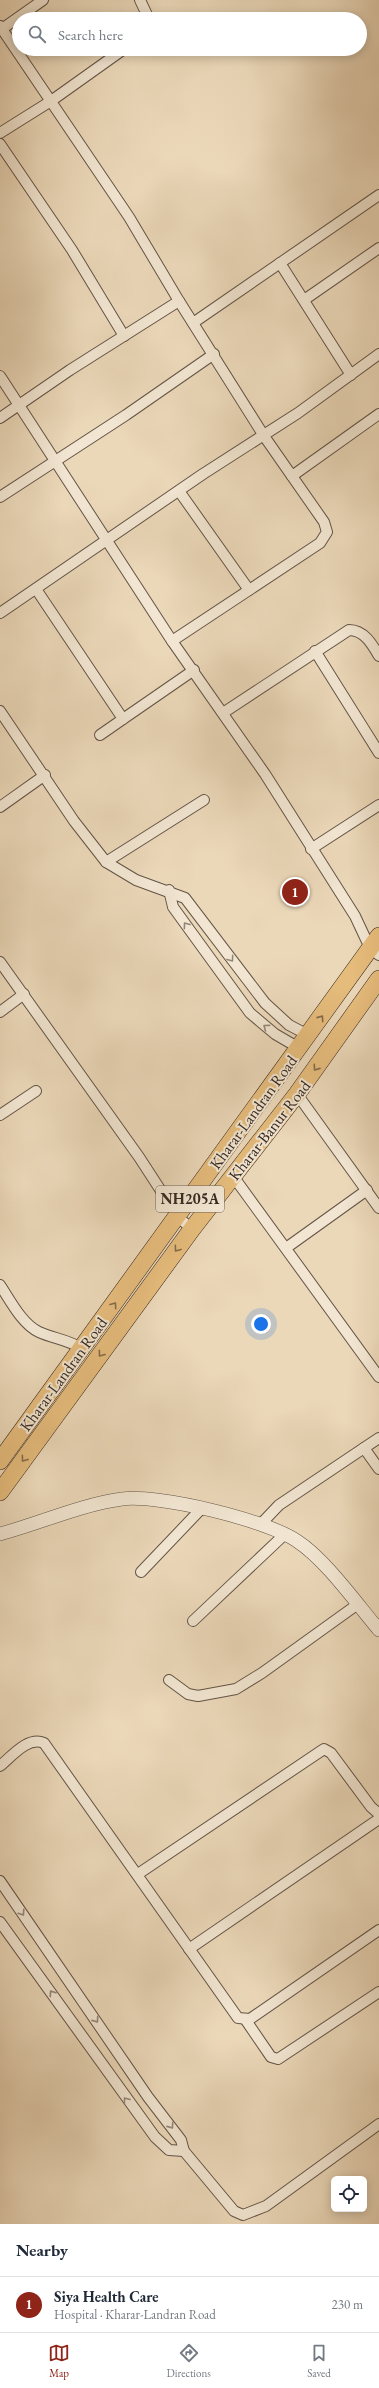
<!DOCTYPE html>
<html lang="en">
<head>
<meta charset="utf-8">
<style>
  :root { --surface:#fff; --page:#f6f6f7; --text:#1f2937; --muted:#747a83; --line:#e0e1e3; --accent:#8f2418 }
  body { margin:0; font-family:"EB Garamond",serif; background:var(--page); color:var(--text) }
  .controls { position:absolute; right:12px; bottom:12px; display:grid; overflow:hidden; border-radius:6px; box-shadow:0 2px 10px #0003 }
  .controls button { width:36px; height:36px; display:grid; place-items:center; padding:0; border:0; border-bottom:1px solid var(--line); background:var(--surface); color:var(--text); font:20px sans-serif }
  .you { position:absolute; left:261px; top:1324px; width:14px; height:14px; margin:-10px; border:3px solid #fff; border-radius:50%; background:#1a73e8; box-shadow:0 0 0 6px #1a73e833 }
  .badge { display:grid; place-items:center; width:26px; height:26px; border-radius:50%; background:var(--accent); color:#fff; font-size:13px; font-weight:700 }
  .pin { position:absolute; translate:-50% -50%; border:2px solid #fff; box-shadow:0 1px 4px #0006 }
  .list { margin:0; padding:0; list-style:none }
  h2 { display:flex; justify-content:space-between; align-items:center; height:52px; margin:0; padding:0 16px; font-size:17px }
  h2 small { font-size:13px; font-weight:400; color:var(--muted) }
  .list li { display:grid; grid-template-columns:26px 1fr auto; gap:12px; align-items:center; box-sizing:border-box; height:56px; padding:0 16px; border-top:1px solid var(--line) }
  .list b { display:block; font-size:15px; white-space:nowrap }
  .list p { margin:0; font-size:13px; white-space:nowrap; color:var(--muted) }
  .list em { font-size:13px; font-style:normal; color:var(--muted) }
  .icon { flex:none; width:22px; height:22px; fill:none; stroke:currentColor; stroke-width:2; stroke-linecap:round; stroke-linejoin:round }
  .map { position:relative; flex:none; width:379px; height:2224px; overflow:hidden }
  .search { position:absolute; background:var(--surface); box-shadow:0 2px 10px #0003; left:12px; right:12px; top:12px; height:44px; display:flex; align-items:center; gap:10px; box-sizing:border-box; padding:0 14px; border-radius:22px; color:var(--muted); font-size:15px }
  .sheet { height:108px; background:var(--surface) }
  nav { display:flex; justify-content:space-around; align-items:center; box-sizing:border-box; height:56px; border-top:1px solid var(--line); background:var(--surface); font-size:11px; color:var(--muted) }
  nav a { display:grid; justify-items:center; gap:2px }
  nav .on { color:var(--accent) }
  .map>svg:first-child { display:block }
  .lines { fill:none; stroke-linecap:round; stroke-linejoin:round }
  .minor-casing { stroke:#635447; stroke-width:12 }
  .tertiary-casing { stroke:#635447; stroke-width:14 }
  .trunk-casing { stroke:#362821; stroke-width:18 }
  .minor { stroke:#f2e6d2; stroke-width:10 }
  .tertiary { stroke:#f2e6d2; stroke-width:13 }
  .trunk { stroke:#e6bc7c; stroke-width:17 }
  .oneway { stroke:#94877a }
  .oneway2 { stroke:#856b4a }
  .labels { text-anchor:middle; stroke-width:4; stroke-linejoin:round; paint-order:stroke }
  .shield { fill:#f2e6d2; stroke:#6e6156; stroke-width:1 }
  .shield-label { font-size:15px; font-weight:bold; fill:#362821 }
  .street-label { font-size:16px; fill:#362821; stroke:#f2e6d2 }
</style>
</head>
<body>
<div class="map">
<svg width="379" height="2224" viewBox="0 0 379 2224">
  <rect width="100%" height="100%" fill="#ebd8b9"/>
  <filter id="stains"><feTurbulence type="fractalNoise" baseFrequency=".005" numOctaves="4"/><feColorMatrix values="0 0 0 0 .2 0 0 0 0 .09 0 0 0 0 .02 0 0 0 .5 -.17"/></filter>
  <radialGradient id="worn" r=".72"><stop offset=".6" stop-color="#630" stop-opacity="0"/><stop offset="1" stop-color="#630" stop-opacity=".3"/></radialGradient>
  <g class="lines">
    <g class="minor-casing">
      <g id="minor">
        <polyline points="140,0 149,19"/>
        <polyline points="0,26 129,217 179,301"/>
        <polyline points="2,29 43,0"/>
        <polyline points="0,133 51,101 124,49"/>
        <polyline points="0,144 72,250 124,336"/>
        <polyline points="280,263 351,375"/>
        <polyline points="304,300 379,248"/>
        <polyline points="193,323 379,195"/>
        <polyline points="0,376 172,641 265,774 355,916 370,948 379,955"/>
        <polyline points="0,418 70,370 179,301 264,436 324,522 327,532 320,543 172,641"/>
        <polyline points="292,476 379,414"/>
        <polyline points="179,491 249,590"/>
        <polyline points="0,497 126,415 214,354"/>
        <polyline points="36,589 123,719 194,670"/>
        <polyline points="0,613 203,474 298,413 379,354"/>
        <polyline points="315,651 379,753"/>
        <polyline points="0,711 74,821 106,862 136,880 185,898 265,1003 289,1025 308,1035"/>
        <path d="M223,713L349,630C364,630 372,644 379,656"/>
        <polyline points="100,735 123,719"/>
        <polyline points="0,807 45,775"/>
        <polyline points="311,849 379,805"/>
        <polyline points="106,862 204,800"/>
        <polyline points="169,890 173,907 250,1013 275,1034 299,1048"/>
        <polyline points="0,962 139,1157 178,1217 192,1229"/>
        <polyline points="0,1012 24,994"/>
        <polyline points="297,1094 379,1208"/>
        <polyline points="0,1115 36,1091"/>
        <polyline points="233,1176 379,1377"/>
        <polyline points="286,1248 367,1190"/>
        <path d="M0,1285C10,1300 22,1324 39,1332C54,1339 68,1339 82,1349"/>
        <polyline points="379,1438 364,1448 379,1469"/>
        <polyline points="260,1525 279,1505 364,1448"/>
        <polyline points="141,1572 202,1508"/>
        <polyline points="193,1621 285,1534"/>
        <polyline points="169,1680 188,1694 198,1696 236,1689 262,1673 358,1604"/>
        <path d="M0,1766C12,1756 28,1736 44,1743L238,2018L250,2019L379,1930"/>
        <polyline points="138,1874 324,1749 331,1753 371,1807 379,1814"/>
        <polyline points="0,1881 148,2097 181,2140 184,2151 234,2211 243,2215 266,2206 379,2124"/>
        <polyline points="0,1922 155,2137 169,2150 184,2151"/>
        <polyline points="189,1949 379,1819"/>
        <polyline points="245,2019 271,2057 278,2059 379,1992"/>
      </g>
    </g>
    <g class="tertiary-casing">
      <path id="tertiary" d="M0,1534C41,1523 79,1505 122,1499C158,1494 267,1520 297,1541C325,1559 357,1604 379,1630"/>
    </g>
    <g class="trunk-casing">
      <g id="trunk">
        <polyline points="0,1461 379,936"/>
        <polyline points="0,1492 192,1229 297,1094 379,979"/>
      </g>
    </g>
    <use href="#minor" class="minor"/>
    <use href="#tertiary" class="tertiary"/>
    <use href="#trunk" class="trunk"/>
  </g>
  <defs><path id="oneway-chevron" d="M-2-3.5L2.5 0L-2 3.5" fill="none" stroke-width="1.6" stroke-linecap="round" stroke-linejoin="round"/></defs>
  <g class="oneway">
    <use href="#oneway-chevron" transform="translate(186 925) rotate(-126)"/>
    <use href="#oneway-chevron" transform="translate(231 959) rotate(54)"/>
    <use href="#oneway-chevron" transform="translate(266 1027) rotate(-143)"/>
    <use href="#oneway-chevron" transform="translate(22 1913) rotate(56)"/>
    <use href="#oneway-chevron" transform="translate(52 1993) rotate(-124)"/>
    <use href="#oneway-chevron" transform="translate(96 2020) rotate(55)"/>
    <use href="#oneway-chevron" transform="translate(126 2100) rotate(-127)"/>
    <use href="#oneway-chevron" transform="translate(171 2126) rotate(55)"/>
  </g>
  <g class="oneway2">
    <use href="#oneway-chevron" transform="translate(321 1018) rotate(-55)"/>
    <use href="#oneway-chevron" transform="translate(316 1068) rotate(125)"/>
    <use href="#oneway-chevron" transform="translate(177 1249) rotate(126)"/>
    <use href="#oneway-chevron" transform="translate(114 1305) rotate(-54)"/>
    <use href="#oneway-chevron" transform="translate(101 1354) rotate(126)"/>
    <use href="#oneway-chevron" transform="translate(24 1459) rotate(126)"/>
  </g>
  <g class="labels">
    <rect class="shield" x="156" y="1186" width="68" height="26" rx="3"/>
    <g class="shield-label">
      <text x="190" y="1204">NH205A</text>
    </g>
    <g class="street-label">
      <text transform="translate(253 1112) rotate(-54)" y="6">Kharar-Landran Road</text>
      <text transform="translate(269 1130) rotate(-52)" y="6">Kharar-Banur Road</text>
      <text transform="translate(63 1374) rotate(-54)" y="6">Kharar-Landran Road</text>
    </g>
  </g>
  <rect width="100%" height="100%" filter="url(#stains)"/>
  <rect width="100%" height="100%" fill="url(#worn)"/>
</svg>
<div class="controls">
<button><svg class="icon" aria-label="locate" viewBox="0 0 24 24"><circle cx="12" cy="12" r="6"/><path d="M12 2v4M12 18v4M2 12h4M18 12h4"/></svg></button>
</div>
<div class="you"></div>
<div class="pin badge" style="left:295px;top:892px">1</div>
<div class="search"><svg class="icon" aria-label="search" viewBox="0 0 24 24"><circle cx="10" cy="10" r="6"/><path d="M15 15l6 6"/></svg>Search here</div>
</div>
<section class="sheet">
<h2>Nearby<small></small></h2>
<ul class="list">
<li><span class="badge">1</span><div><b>Siya Health Care</b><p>Hospital · Kharar-Landran Road</p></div><em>230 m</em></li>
</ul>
</section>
<nav>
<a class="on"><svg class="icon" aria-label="map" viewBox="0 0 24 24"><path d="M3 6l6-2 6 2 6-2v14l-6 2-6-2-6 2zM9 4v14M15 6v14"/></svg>Map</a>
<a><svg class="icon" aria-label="directions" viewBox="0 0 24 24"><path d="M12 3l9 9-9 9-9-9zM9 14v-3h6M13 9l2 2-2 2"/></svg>Directions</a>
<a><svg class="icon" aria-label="saved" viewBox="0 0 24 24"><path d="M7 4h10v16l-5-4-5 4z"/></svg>Saved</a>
</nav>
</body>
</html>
